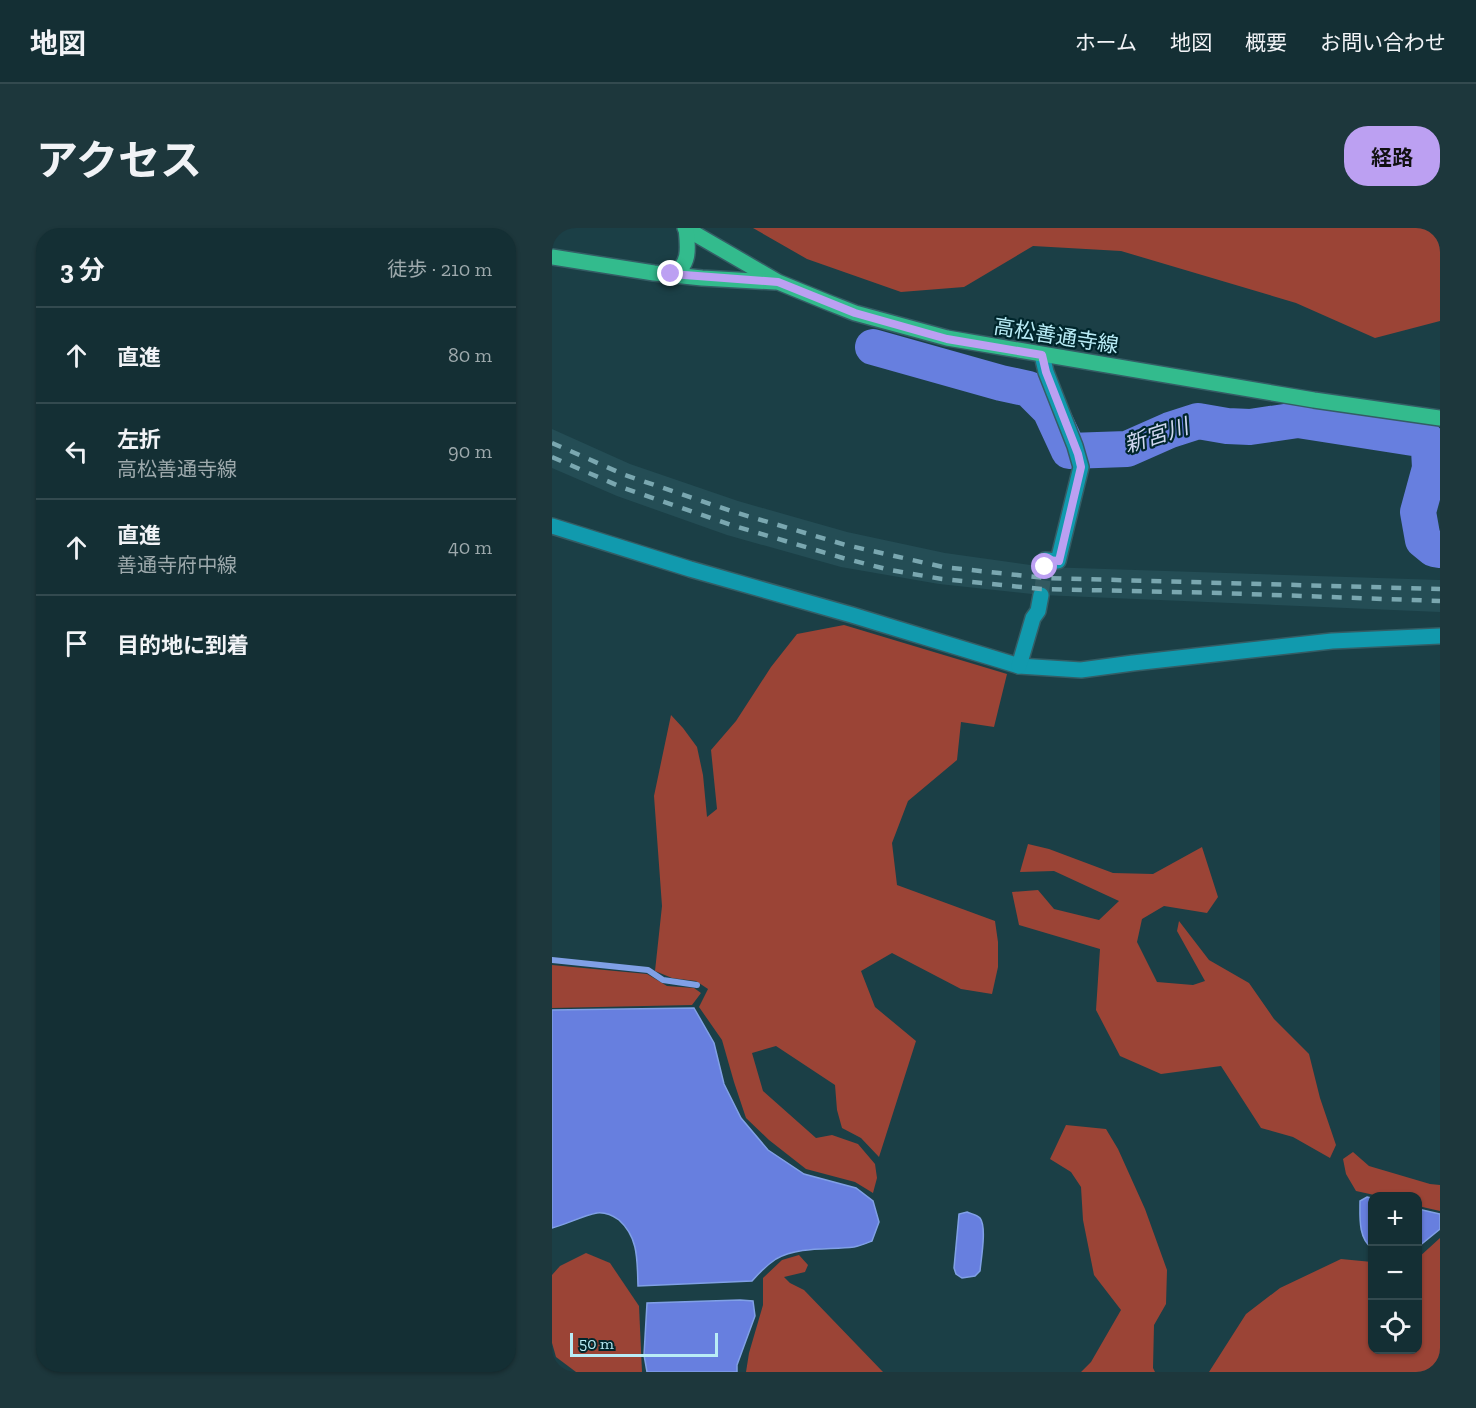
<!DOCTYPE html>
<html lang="ja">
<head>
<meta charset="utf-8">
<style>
  :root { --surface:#142f34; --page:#1d373c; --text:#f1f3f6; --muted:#9da9ac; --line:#334a4f; --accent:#bca0f2 }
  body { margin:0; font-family:"Zilla Slab","Noto Sans JP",serif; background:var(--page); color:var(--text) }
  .controls { position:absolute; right:18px; bottom:18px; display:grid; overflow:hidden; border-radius:12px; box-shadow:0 2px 4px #0004 }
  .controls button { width:54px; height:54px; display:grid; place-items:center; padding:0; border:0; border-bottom:2px solid var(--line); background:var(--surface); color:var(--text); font:30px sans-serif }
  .scale { position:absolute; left:18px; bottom:15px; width:148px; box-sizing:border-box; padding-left:6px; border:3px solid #b9ecf6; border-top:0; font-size:16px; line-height:21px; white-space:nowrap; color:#b9ecf6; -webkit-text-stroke:4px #00262c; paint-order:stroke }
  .stop { position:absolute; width:18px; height:18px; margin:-14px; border:4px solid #bca0f2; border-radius:50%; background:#fff }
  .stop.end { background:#bca0f2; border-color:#fff; box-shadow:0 2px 6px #0008 }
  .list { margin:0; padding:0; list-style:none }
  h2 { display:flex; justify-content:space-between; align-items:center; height:78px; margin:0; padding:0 24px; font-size:26px }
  h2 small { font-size:20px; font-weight:400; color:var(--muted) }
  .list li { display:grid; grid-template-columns:39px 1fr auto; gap:18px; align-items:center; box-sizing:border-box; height:96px; padding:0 24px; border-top:2px solid var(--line) }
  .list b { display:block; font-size:22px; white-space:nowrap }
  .list p { margin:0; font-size:20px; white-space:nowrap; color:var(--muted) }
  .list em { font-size:20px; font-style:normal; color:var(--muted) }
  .icon { flex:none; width:33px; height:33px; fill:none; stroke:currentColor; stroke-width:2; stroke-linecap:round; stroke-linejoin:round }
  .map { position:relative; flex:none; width:888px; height:1144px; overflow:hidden; border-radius:24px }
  header { display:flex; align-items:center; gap:36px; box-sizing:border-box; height:84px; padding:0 30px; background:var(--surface); border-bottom:2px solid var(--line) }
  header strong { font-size:28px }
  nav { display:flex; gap:33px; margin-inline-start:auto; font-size:21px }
  .intro { display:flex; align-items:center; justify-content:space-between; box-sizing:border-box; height:144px; padding:0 36px }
  h1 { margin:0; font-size:42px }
  .button { padding:15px 27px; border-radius:24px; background:var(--accent); color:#111; font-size:21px; font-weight:700 }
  main { display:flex; gap:36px; padding:0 36px }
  aside { flex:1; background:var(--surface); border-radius:24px; box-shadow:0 2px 4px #0004 }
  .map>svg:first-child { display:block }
  .built { fill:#244d55 }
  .green { fill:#9b4436 }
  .water { fill:#677fdf; stroke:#80a0e6; stroke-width:1.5 }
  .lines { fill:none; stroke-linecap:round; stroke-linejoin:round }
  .stream { stroke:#80a0e6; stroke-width:6 }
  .river { stroke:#677fdf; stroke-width:36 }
  .street-tunnel { stroke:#335960; stroke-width:15; stroke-dasharray:15 8; stroke-linecap:butt }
  .street-casing { stroke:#345d65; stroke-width:18 }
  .primary-casing { stroke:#345d65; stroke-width:18 }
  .street { stroke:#119aae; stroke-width:15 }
  .primary { stroke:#33bb8d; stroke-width:15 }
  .rail { stroke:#7aa7b0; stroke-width:4.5; stroke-dasharray:10 10; stroke-linecap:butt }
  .route { stroke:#bca0f2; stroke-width:8 }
  .labels { text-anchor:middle; stroke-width:4.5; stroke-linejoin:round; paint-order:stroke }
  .street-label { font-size:21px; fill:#b9ecf6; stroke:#00262c }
  .water-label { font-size:22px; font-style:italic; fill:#cfd7f0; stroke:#00262c }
</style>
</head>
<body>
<header>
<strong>地図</strong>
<nav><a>ホーム</a><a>地図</a><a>概要</a><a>お問い合わせ</a></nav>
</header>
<div class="intro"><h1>アクセス</h1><a class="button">経路</a></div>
<main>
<aside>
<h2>3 分<small>徒歩 · 210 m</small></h2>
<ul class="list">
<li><svg class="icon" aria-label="ahead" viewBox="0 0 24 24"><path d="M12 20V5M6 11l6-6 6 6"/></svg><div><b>直進</b></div><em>80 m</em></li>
<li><svg class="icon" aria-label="left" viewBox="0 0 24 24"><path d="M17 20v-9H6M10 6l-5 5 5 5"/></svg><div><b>左折</b><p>高松善通寺線</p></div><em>90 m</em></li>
<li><svg class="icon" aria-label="ahead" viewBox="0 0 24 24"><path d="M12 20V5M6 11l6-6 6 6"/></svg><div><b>直進</b><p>善通寺府中線</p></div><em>40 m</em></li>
<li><svg class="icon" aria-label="arrive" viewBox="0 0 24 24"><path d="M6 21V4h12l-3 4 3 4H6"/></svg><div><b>目的地に到着</b></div></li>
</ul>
</aside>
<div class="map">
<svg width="888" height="1144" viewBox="0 0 888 1144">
  <rect width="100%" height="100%" fill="#1b3f46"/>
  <polygon class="built" points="0,201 78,236 186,273 295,304 393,325 493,339 888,352 888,384 489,367 387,356 289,339 175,307 65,268 0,240"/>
  <g class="green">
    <polygon points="201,0 888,0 888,93 823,110 744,75 569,23 481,18 412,59 349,64 255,31"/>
    <polygon points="292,397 455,446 442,499 409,494 405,532 356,573 340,615 345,657 443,693 446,714 446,739 440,766 409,761 340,725 309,743 323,779 364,813 327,929 309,910 290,900 285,882 283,857 224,818 200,825 211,863 264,910 280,907 306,916 323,936 325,950 321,965 303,954 254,941 217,912 194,890 182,854 170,812 147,779 156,761 144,753 120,750 103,743 110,678 102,568 119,487 131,500 145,519 151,547 155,589 165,581 159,522 184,493 219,439 245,406"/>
    <polygon points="476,616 497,621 561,645 601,646 650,619 666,669 655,685 612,678 590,691 585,714 605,754 641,757 653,753 625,703 627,693 657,732 697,755 722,791 757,826 768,870 784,917 778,930 741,909 709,900 669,838 609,846 568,828 544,782 548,721 467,697 460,664 486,662 502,681 547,692 567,673 502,643 468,644"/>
    <polygon points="0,737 95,746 115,758 142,760 149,765 140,777 0,780"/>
    <polygon points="514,897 554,901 566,921 593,981 615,1042 614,1076 602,1097 601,1140 603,1144 529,1144 539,1134 569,1082 542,1047 531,992 529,959 519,944 498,931"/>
    <polygon points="801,924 817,938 878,956 888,957 888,983 866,978 866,968 827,968 804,963 794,946 791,931"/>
    <polygon points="888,1010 888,1144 657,1144 694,1086 728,1060 789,1031 820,1034 820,1122 866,1122 866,1030"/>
    <polygon points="34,1025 58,1035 87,1078 90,1144 24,1144 4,1129 0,1115 0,1047 8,1038"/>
    <polygon points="247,1027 256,1037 253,1044 232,1049 238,1055 252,1062 331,1144 194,1144 197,1125 211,1077 211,1050 230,1032"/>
  </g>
  <g class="water">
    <path d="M142,780L162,815L172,856L189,890L216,922L252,946L304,960L321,973L327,994L320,1013C315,1015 308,1018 302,1019C277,1022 247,1018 224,1031C215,1037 207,1045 200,1053L86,1058C85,1033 87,1010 67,992C60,987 54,984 45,985C30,988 15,996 0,1000V782Z"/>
    <path d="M815,969L820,970V1020C806,1010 808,989 808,973Z"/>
    <polygon points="866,981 888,986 888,1001 866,1019"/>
    <path d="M415,984C419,986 424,986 428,990C435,999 429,1031 428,1043L423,1048L410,1050L404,1046L402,1040L407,986Z"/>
    <polygon points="188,1072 201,1073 203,1088 185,1137 185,1144 95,1144 92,1127 95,1075"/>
  </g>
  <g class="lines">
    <polyline class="stream" points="0,732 96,742 111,752 145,757"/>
    <polyline class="river" points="321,119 449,155 477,161 498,182 517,223 575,221 618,202 646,193 675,198 698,199 746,192 874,212 877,221 878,240 866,284 871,312 882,321 888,322"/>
    <polyline class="street-tunnel" points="489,367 493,339"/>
    <g class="street-casing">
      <g id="street">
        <polyline points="490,127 494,144 523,218 529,239 506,333 493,332 493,339"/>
        <polyline points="0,298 138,341 300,387 467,438 529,442 581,435 780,413 888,408"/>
        <polyline points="467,438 481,390 486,383 489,367"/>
      </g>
    </g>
    <g class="primary-casing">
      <g id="primary">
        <polyline points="133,0 226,54 275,74 303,85 395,110 762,172 888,190"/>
        <polyline points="0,29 102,45 150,50 223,54"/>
        <path d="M119,47C139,38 136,19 134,0"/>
      </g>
    </g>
    <use href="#street" class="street"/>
    <use href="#primary" class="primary"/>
    <g class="rail">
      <polyline points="0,215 73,247 182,284 294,317 391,339 493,350 888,361"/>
      <polyline points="0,229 69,259 179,297 291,330 338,342 390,351 489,361 668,365 888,373"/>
    </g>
  </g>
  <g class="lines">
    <polyline class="route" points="119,46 226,54 303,85 395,111 490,127 494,144 526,226 529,239 507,333 493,332 493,339"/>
  </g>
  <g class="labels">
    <g class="street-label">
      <text transform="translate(504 108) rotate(9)" y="7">高松善通寺線</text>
    </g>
    <g class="water-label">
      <text transform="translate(604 207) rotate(-18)" y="8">新宮川</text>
    </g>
  </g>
</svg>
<div class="controls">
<button>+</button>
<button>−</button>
<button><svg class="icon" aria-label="locate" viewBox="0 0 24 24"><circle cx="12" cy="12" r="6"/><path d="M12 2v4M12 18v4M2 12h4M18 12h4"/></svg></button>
</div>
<div class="scale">50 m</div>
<div class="stop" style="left:493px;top:339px"></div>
<div class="stop end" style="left:119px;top:46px"></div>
</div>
</main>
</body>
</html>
